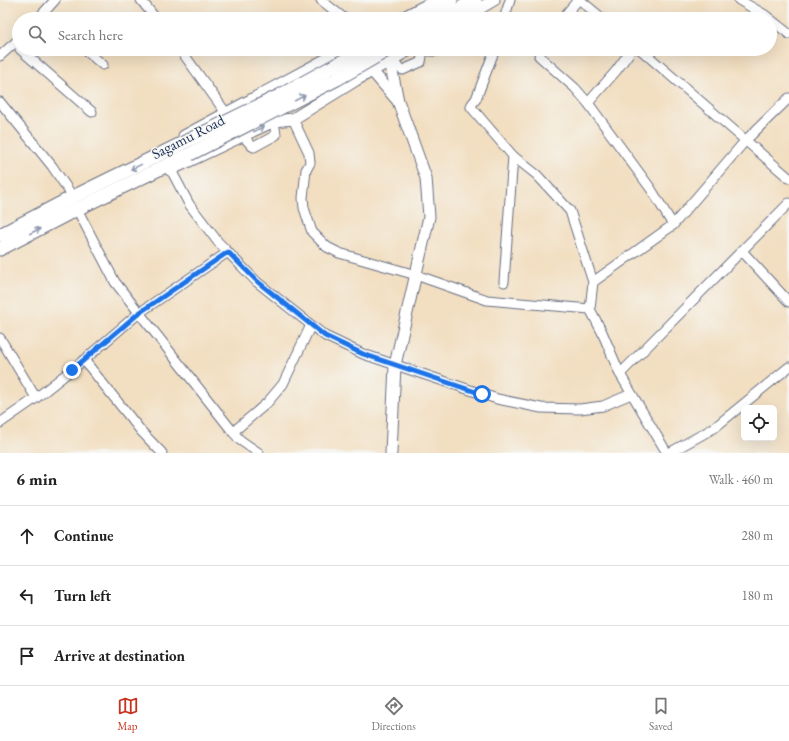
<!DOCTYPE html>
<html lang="en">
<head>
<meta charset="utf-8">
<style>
  :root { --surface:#fff; --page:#f6f6f6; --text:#222; --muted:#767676; --line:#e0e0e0; --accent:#c8321e }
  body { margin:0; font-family:"EB Garamond",serif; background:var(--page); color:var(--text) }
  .controls { position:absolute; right:12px; bottom:12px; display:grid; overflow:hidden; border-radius:6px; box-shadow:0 4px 16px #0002 }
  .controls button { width:36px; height:36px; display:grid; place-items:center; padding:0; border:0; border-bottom:1px solid var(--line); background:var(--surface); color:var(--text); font:20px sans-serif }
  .stop { position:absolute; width:12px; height:12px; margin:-9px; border:3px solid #1a73e8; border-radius:50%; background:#fff }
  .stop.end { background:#1a73e8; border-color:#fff; box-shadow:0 1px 4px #0008 }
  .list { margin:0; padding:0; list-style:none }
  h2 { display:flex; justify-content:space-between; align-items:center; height:52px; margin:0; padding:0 16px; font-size:17px }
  h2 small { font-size:13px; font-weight:400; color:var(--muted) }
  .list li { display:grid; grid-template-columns:26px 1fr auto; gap:12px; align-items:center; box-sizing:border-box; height:60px; padding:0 16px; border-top:1px solid var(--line) }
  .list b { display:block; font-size:15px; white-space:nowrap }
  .list em { font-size:13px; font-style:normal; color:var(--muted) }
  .icon { flex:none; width:22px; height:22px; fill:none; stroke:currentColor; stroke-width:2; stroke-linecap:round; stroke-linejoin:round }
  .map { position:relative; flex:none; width:789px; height:453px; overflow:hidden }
  .search { position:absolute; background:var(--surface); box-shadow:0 4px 16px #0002; left:12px; right:12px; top:12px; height:44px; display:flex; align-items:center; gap:10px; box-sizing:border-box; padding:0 14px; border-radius:22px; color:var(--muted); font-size:15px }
  .sheet { height:232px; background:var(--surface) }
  nav { display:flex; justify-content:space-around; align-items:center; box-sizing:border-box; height:56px; border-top:1px solid var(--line); background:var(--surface); font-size:11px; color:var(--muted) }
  nav a { display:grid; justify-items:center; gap:2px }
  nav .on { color:var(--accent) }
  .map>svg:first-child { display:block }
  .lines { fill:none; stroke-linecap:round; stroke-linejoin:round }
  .minor-casing { stroke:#666c80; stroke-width:11 }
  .major-casing { stroke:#666c80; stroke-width:13 }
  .highway-casing { stroke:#666c80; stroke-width:15 }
  .minor { stroke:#fff; stroke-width:9 }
  .major { stroke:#fff; stroke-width:11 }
  .highway { stroke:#fff; stroke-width:13 }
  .highway-bridge-casing { stroke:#666c80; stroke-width:15; stroke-linecap:butt }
  .highway-bridge { stroke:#fff; stroke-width:13 }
  .oneway { stroke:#8d97ae }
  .route { stroke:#1a73e8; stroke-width:5 }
  .labels { text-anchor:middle; stroke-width:3; stroke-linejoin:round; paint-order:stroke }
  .street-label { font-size:15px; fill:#1b2f5e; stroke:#f6f6f2 }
</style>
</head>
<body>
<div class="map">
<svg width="789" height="453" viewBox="0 0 789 453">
  <rect width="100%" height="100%" fill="#f6f6f2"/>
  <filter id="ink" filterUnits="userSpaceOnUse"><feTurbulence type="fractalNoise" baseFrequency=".025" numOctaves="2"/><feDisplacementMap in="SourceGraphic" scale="8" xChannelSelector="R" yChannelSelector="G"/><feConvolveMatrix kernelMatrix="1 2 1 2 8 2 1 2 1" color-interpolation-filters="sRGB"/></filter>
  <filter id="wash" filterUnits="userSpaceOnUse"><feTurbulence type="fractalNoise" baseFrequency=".012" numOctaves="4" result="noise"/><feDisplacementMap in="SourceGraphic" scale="16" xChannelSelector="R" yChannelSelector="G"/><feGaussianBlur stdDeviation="0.9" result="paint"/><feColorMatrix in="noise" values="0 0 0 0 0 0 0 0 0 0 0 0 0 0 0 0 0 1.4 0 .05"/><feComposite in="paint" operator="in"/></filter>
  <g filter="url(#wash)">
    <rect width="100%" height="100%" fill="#f2dec0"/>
  </g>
  <g filter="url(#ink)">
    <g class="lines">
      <g class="minor-casing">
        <g id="minor">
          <polyline points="141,0 156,19"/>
          <polyline points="321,0 345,19"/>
          <polyline points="580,0 603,19"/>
          <polyline points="739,0 765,15 789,34"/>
          <polyline points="38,19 55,0"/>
          <polyline points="504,19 510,0"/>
          <polyline points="562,19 578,0"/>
          <polyline points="20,49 92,112"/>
          <polyline points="84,49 103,65"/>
          <polyline points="180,49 226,113"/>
          <polyline points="429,49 431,51 436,51 440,49"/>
          <polyline points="495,49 476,99 472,104 471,107 513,156 537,175 570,211 593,282 590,309 602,332 620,374 667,453"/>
          <polyline points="543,49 540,53 539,56 575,88 588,103 651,189 673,225"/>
          <polyline points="640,49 789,178"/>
          <polyline points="0,56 19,39"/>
          <polyline points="393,59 399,68 403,70 421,62 422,56 419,49"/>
          <polyline points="0,102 52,166 73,197"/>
          <polyline points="588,103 616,71 632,49"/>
          <polyline points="293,119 309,153 310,163 306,170 303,198 304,208 312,232 327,247 339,253 416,275 487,300 590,309"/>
          <polyline points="243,136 252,146 254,147 276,135 274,121"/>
          <polyline points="171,170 189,204 218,242 257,282 325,336 363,354 497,399 541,408 580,409 603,406 631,394"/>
          <polyline points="77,209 115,282 233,432 240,440 259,453"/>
          <polyline points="742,251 789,302"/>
          <polyline points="504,282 513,156"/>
          <polyline points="593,282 673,225 745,141 789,98"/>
          <polyline points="0,338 36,398"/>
          <polyline points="84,360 141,431 162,453"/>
          <polyline points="620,374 789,203"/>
          <polyline points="0,423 36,398 84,360 139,313 228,252"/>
          <polyline points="233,432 267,403 283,384 311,325"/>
          <polyline points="669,453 714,428 789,367"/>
        </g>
      </g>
      <g class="major-casing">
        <g id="major">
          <polyline points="400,19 436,0"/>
          <polyline points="462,19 494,0"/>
          <polyline points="383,49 390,61 398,101 426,178 429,217 395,365 391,453"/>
          <polyline points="370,65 372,71 397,100"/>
          <polyline points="184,136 345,49"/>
          <polyline points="170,170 274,121 293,119 356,80 411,49"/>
        </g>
      </g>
      <g class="highway-casing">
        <g id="highway">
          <polyline points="417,19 451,0"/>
          <polyline points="442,19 475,0"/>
          <polyline points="0,235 73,197 183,143"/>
          <polyline points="0,249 77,209 190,154"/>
        </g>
      </g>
      <use href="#minor" class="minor"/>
      <use href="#major" class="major"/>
      <use href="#highway" class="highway"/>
      <g class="highway-bridge-casing">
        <g id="highway-bridge">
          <polyline points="183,143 279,96 365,49"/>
          <polyline points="190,154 337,79 389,49"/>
        </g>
      </g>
      <use href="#highway-bridge" class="highway-bridge"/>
    </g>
    <defs><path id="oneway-shaft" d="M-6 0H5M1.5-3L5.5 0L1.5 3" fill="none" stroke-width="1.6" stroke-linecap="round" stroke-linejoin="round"/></defs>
    <g class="oneway">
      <use href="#oneway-shaft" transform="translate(300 98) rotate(-28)"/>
      <use href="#oneway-shaft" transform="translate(259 129) rotate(-27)"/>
      <use href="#oneway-shaft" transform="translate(136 167) rotate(154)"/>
      <use href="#oneway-shaft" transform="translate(35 231) rotate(-27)"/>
    </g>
  </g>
  <g class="lines" filter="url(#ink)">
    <polyline class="route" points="72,370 139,313 228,252 258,282 325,336 363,354 482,394"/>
  </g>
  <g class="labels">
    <g class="street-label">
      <text transform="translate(188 137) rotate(-27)" y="5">Sagamu Road</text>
    </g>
  </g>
</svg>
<div class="controls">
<button><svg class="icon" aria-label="locate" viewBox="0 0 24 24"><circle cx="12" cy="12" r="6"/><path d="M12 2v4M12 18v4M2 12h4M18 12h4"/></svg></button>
</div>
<div class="stop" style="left:482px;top:394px"></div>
<div class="stop end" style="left:72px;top:370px"></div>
<div class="search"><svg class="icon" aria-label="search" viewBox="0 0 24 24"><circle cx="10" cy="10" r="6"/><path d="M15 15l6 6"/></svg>Search here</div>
</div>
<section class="sheet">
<h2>6 min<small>Walk · 460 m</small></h2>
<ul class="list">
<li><svg class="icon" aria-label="ahead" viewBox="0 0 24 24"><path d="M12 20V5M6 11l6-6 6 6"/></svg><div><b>Continue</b></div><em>280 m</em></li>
<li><svg class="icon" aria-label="left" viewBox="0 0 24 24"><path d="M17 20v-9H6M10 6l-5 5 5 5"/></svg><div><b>Turn left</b></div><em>180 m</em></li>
<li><svg class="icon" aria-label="arrive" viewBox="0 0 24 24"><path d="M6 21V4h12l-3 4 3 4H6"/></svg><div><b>Arrive at destination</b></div></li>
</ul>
</section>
<nav>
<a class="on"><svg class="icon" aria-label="map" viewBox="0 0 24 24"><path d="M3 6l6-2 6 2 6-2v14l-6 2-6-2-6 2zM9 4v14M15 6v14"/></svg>Map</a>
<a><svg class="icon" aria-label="directions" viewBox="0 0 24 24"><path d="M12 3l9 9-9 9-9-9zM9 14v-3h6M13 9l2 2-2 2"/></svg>Directions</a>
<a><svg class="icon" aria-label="saved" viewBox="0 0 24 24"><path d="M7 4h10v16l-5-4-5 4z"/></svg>Saved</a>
</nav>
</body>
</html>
